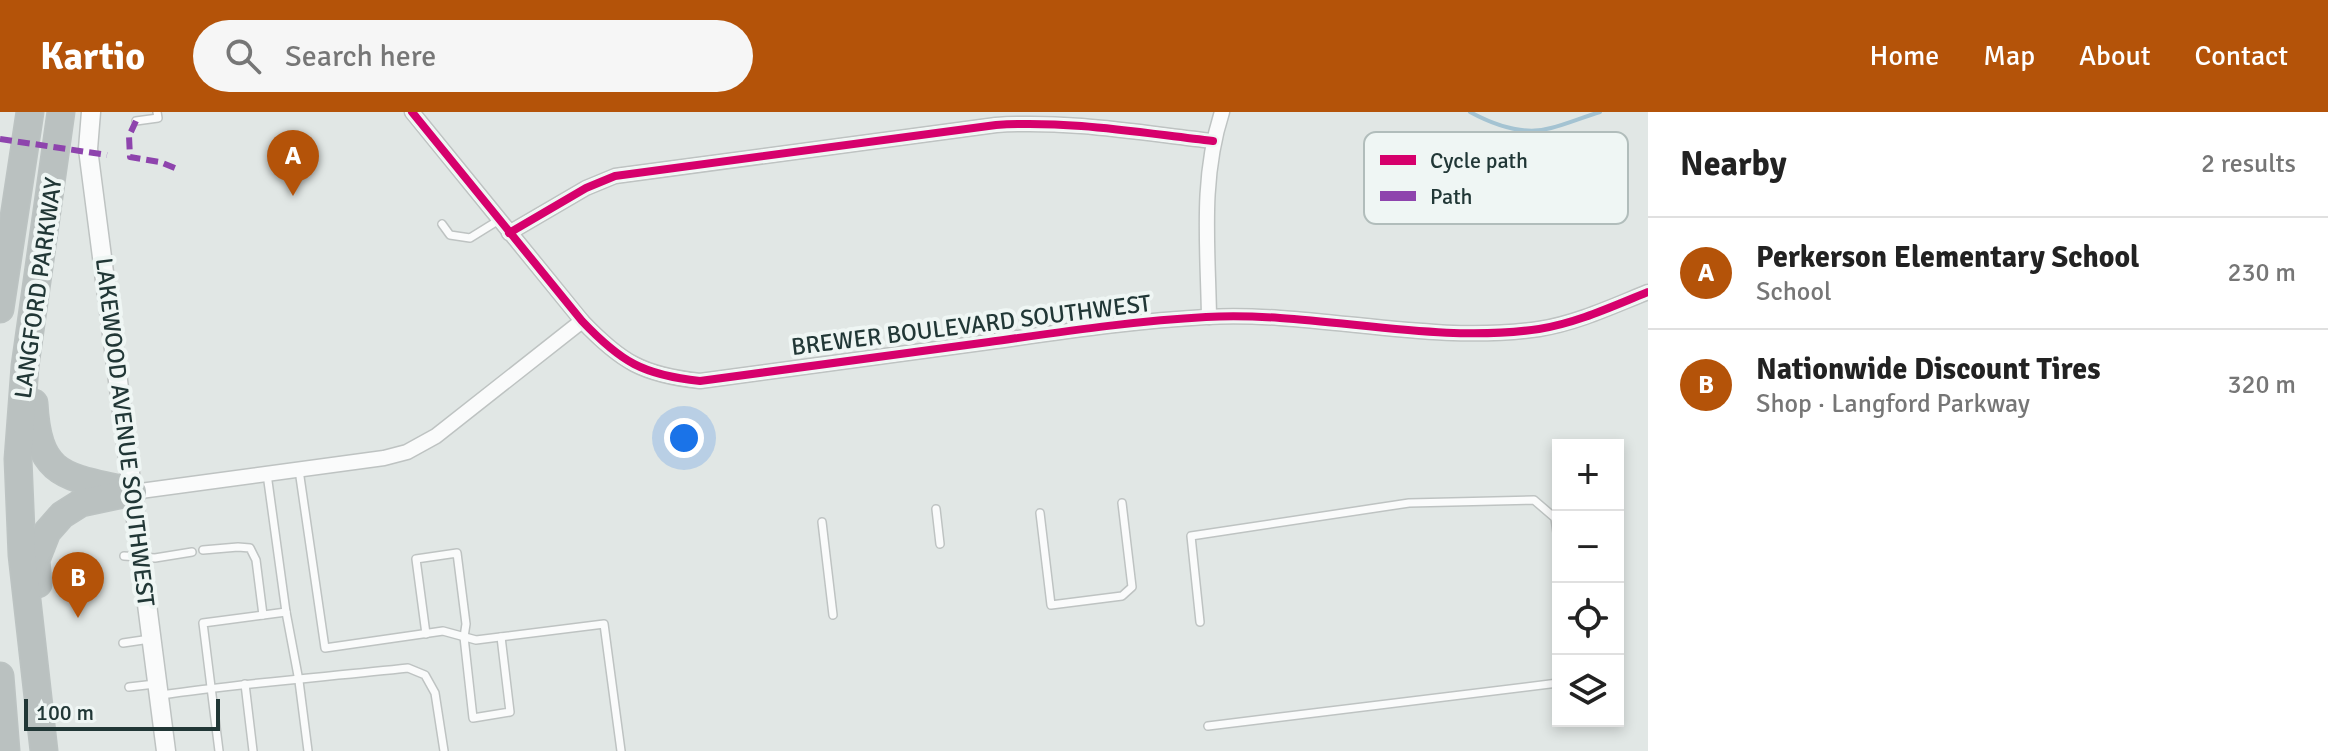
<!DOCTYPE html>
<html lang="en">
<head>
<meta charset="utf-8">
<style>
  :root { --surface:#fff; --page:#f6f6f6; --text:#222; --muted:#767676; --line:#e0e0e0; --accent:#b45309 }
  body { margin:0; font-family:Signika,sans-serif; background:var(--page); color:var(--text) }
  .controls { position:absolute; right:24px; bottom:24px; display:grid; overflow:hidden; border-radius:0px; box-shadow:0 4px 12px #0003 }
  .controls button { width:72px; height:72px; display:grid; place-items:center; padding:0; border:0; border-bottom:2px solid var(--line); background:var(--surface); color:var(--text); font:40px sans-serif }
  .scale { position:absolute; left:24px; bottom:20px; width:196px; box-sizing:border-box; padding-left:8px; border:4px solid #213736; border-top:0; font-size:22px; line-height:28px; white-space:nowrap; color:#213736; -webkit-text-stroke:6px #eff6f4; paint-order:stroke }
  .you { position:absolute; left:684px; top:326px; width:28px; height:28px; margin:-20px; border:6px solid #fff; border-radius:50%; background:#1a73e8; box-shadow:0 0 0 12px #1a73e833 }
  .badge { display:grid; place-items:center; width:52px; height:52px; border-radius:50%; background:var(--accent); color:#fff; font-size:26px; font-weight:700 }
  .pin { position:absolute; translate:-50% -66px; filter:drop-shadow(0 2px 4px #0008) }
  .pin::after { content:''; position:absolute; top:42px; width:28px; height:24px; background:inherit; clip-path:polygon(0 0,100% 0,50% 100%) }
  .list { margin:0; padding:0; list-style:none }
  h2 { display:flex; justify-content:space-between; align-items:center; height:104px; margin:0; padding:0 32px; font-size:34px }
  h2 small { font-size:26px; font-weight:400; color:var(--muted) }
  .list li { display:grid; grid-template-columns:52px 1fr auto; gap:24px; align-items:center; box-sizing:border-box; height:112px; padding:0 32px; border-top:2px solid var(--line) }
  .list b { display:block; font-size:30px; white-space:nowrap }
  .list p { margin:0; font-size:26px; white-space:nowrap; color:var(--muted) }
  .list em { font-size:26px; font-style:normal; color:var(--muted) }
  .icon { flex:none; width:44px; height:44px; fill:none; stroke:currentColor; stroke-width:2; stroke-linecap:round; stroke-linejoin:round }
  .map { position:relative; flex:none; width:1648px; height:639px; overflow:hidden }
  header { display:flex; align-items:center; gap:48px; box-sizing:border-box; height:112px; padding:0 40px; background:var(--accent); color:#fff }
  header strong { font-size:38px }
  nav { display:flex; gap:44px; margin-inline-start:auto; font-size:28px }
  .search { width:560px; height:72px; background:var(--page); display:flex; align-items:center; gap:20px; box-sizing:border-box; padding:0 28px; border-radius:44px; color:var(--muted); font-size:30px }
  main { display:flex }
  aside { flex:1; background:var(--surface) }
  .map>svg:first-child { display:block }
  .lines { fill:none; stroke-linecap:round; stroke-linejoin:round }
  .stream { stroke:#a4c3d2; stroke-width:4 }
  .service-casing { stroke:#bec3c2; stroke-width:10 }
  .minor-casing { stroke:#bec3c2; stroke-width:17 }
  .tertiary-casing { stroke:#bec3c2; stroke-width:21 }
  .motorway-casing { stroke:#bcc3c2; stroke-width:29 }
  .service { stroke:#fafbfb; stroke-width:7 }
  .minor { stroke:#fafbfb; stroke-width:14 }
  .tertiary { stroke:#fafbfb; stroke-width:18 }
  .motorway { stroke:#bac1c0; stroke-width:26 }
  .quiet { stroke:#8e44ad; stroke-width:6; stroke-dasharray:12 6; stroke-linecap:butt }
  .cycleway-casing { stroke:#eff6f4; stroke-width:13 }
  .cycleway { stroke:#d6006c; stroke-width:8 }
  .labels { text-anchor:middle; stroke-width:8; stroke-linejoin:round; paint-order:stroke }
  .street-label { font-size:24px; fill:#213736; stroke:#eff6f4 }
  .key { fill:#eff6f4; stroke:#b1bdbb; stroke-width:2 }
  .key-label { font-size:22px; fill:#213736 }
</style>
</head>
<body>
<header>
<strong>Kartio</strong>
<div class="search"><svg class="icon" aria-label="search" viewBox="0 0 24 24"><circle cx="10" cy="10" r="6"/><path d="M15 15l6 6"/></svg>Search here</div>
<nav><a>Home</a><a>Map</a><a>About</a><a>Contact</a></nav>
</header>
<main>
<div class="map">
<svg width="1648" height="639" viewBox="0 0 1648 639">
  <rect width="100%" height="100%" fill="#e1e7e5"/>
  <g class="lines">
    <path class="stream" d="M1470,0C1494,13 1523,24 1551,16C1567,12 1583,5 1600,0"/>
    <g class="service-casing">
      <g id="service">
        <polyline points="136,9 158,6 157,0"/>
        <polyline points="442,112 450,123 470,126 499,108"/>
        <polyline points="299,358 325,536 443,519 476,528 604,512 621,639"/>
        <polyline points="267,362 286,500 299,569 308,639"/>
        <polyline points="936,397 940,432"/>
        <polyline points="1040,401 1051,493 1122,484 1132,475 1122,391"/>
        <polyline points="822,410 833,503"/>
        <polyline points="203,438 238,435 250,436 256,448 263,503"/>
        <polyline points="124,444 155,446 192,440"/>
        <polyline points="1200,510 1191,424 1409,391 1534,388 1555,406 1558,428"/>
        <polyline points="426,522 416,447 457,441 466,512 464,525 473,606 510,600 501,525"/>
        <polyline points="123,531 150,527"/>
        <polyline points="245,572 253,639"/>
        <polyline points="129,575 155,572"/>
        <path d="M161,583C243,571 326,565 408,556L425,563L435,581L444,639"/>
        <polyline points="1208,614 1558,571"/>
        <polyline points="219,639 203,511 286,500"/>
      </g>
    </g>
    <g class="minor-casing">
      <g id="minor">
        <path d="M412,0L582,209C621,250 643,263 700,269C796,256 892,243 989,230C1061,220 1133,209 1206,205C1317,199 1428,233 1539,217C1577,211 1613,194 1648,180"/>
        <path d="M509,121L586,76L615,64L996,13C1069,8 1141,21 1213,29"/>
        <path d="M1209,205C1208,135 1200,68 1222,0"/>
        <polyline points="133,380 384,346 407,340 436,324 582,209"/>
      </g>
    </g>
    <g class="tertiary-casing">
      <polyline id="tertiary" points="91,0 88,37 166,639"/>
    </g>
    <g class="motorway-casing">
      <g id="motorway">
        <polyline points="0,197 30,0"/>
        <path d="M34,291C38,363 62,364 125,378"/>
        <polyline points="38,472 36,448 47,420 62,403 81,391 133,380"/>
        <polyline points="0,564 6,639"/>
        <polyline points="44,639 22,443 18,347 25,254 61,0"/>
      </g>
    </g>
    <use href="#service" class="service"/>
    <use href="#minor" class="minor"/>
    <use href="#tertiary" class="tertiary"/>
    <use href="#motorway" class="motorway"/>
    <g class="quiet">
      <polyline points="136,9 129,24 130,45 160,50 180,58"/>
      <polyline points="0,27 107,43"/>
    </g>
    <g class="cycleway-casing">
      <g id="cycleway">
        <path d="M412,0L582,209C621,250 643,263 700,269C796,256 892,243 989,230C1061,220 1133,209 1206,205C1317,199 1428,233 1539,217C1577,211 1613,194 1648,180"/>
        <path d="M509,121L586,76L615,64L996,13C1069,8 1141,21 1213,29"/>
      </g>
    </g>
    <use href="#cycleway" class="cycleway"/>
  </g>
  <g class="labels">
    <g class="street-label">
      <text transform="translate(38 176) rotate(-82)" y="8">LANGFORD PARKWAY</text>
      <text transform="translate(971 213) rotate(-7)" y="8">BREWER BOULEVARD SOUTHWEST</text>
      <text transform="translate(125 320) rotate(83)" y="8">LAKEWOOD AVENUE SOUTHWEST</text>
    </g>
  </g>
  <rect x="1364" y="20" width="264" height="92" rx="12" class="key"/>
  <rect x="1380" y="43" width="36" height="10" fill="#d6006c"/>
  <rect x="1380" y="79" width="36" height="10" fill="#8e44ad"/>
  <g class="key-label">
    <text x="1430" y="56">Cycle path</text>
    <text x="1430" y="92">Path</text>
  </g>
</svg>
<div class="controls">
<button>+</button>
<button>−</button>
<button><svg class="icon" aria-label="locate" viewBox="0 0 24 24"><circle cx="12" cy="12" r="6"/><path d="M12 2v4M12 18v4M2 12h4M18 12h4"/></svg></button>
<button><svg class="icon" aria-label="layers" viewBox="0 0 24 24"><path d="M12 4l9 5-9 5-9-5zM3 14l9 5 9-5"/></svg></button>
</div>
<div class="scale">100 m</div>
<div class="you"></div>
<div class="pin badge" style="left:293px;top:84px">A</div>
<div class="pin badge" style="left:78px;top:506px">B</div>
</div>
<aside>
<h2>Nearby<small>2 results</small></h2>
<ul class="list">
<li><span class="badge">A</span><div><b>Perkerson Elementary School</b><p>School</p></div><em>230 m</em></li>
<li><span class="badge">B</span><div><b>Nationwide Discount Tires</b><p>Shop · Langford Parkway</p></div><em>320 m</em></li>
</ul>
</aside>
</main>
</body>
</html>
